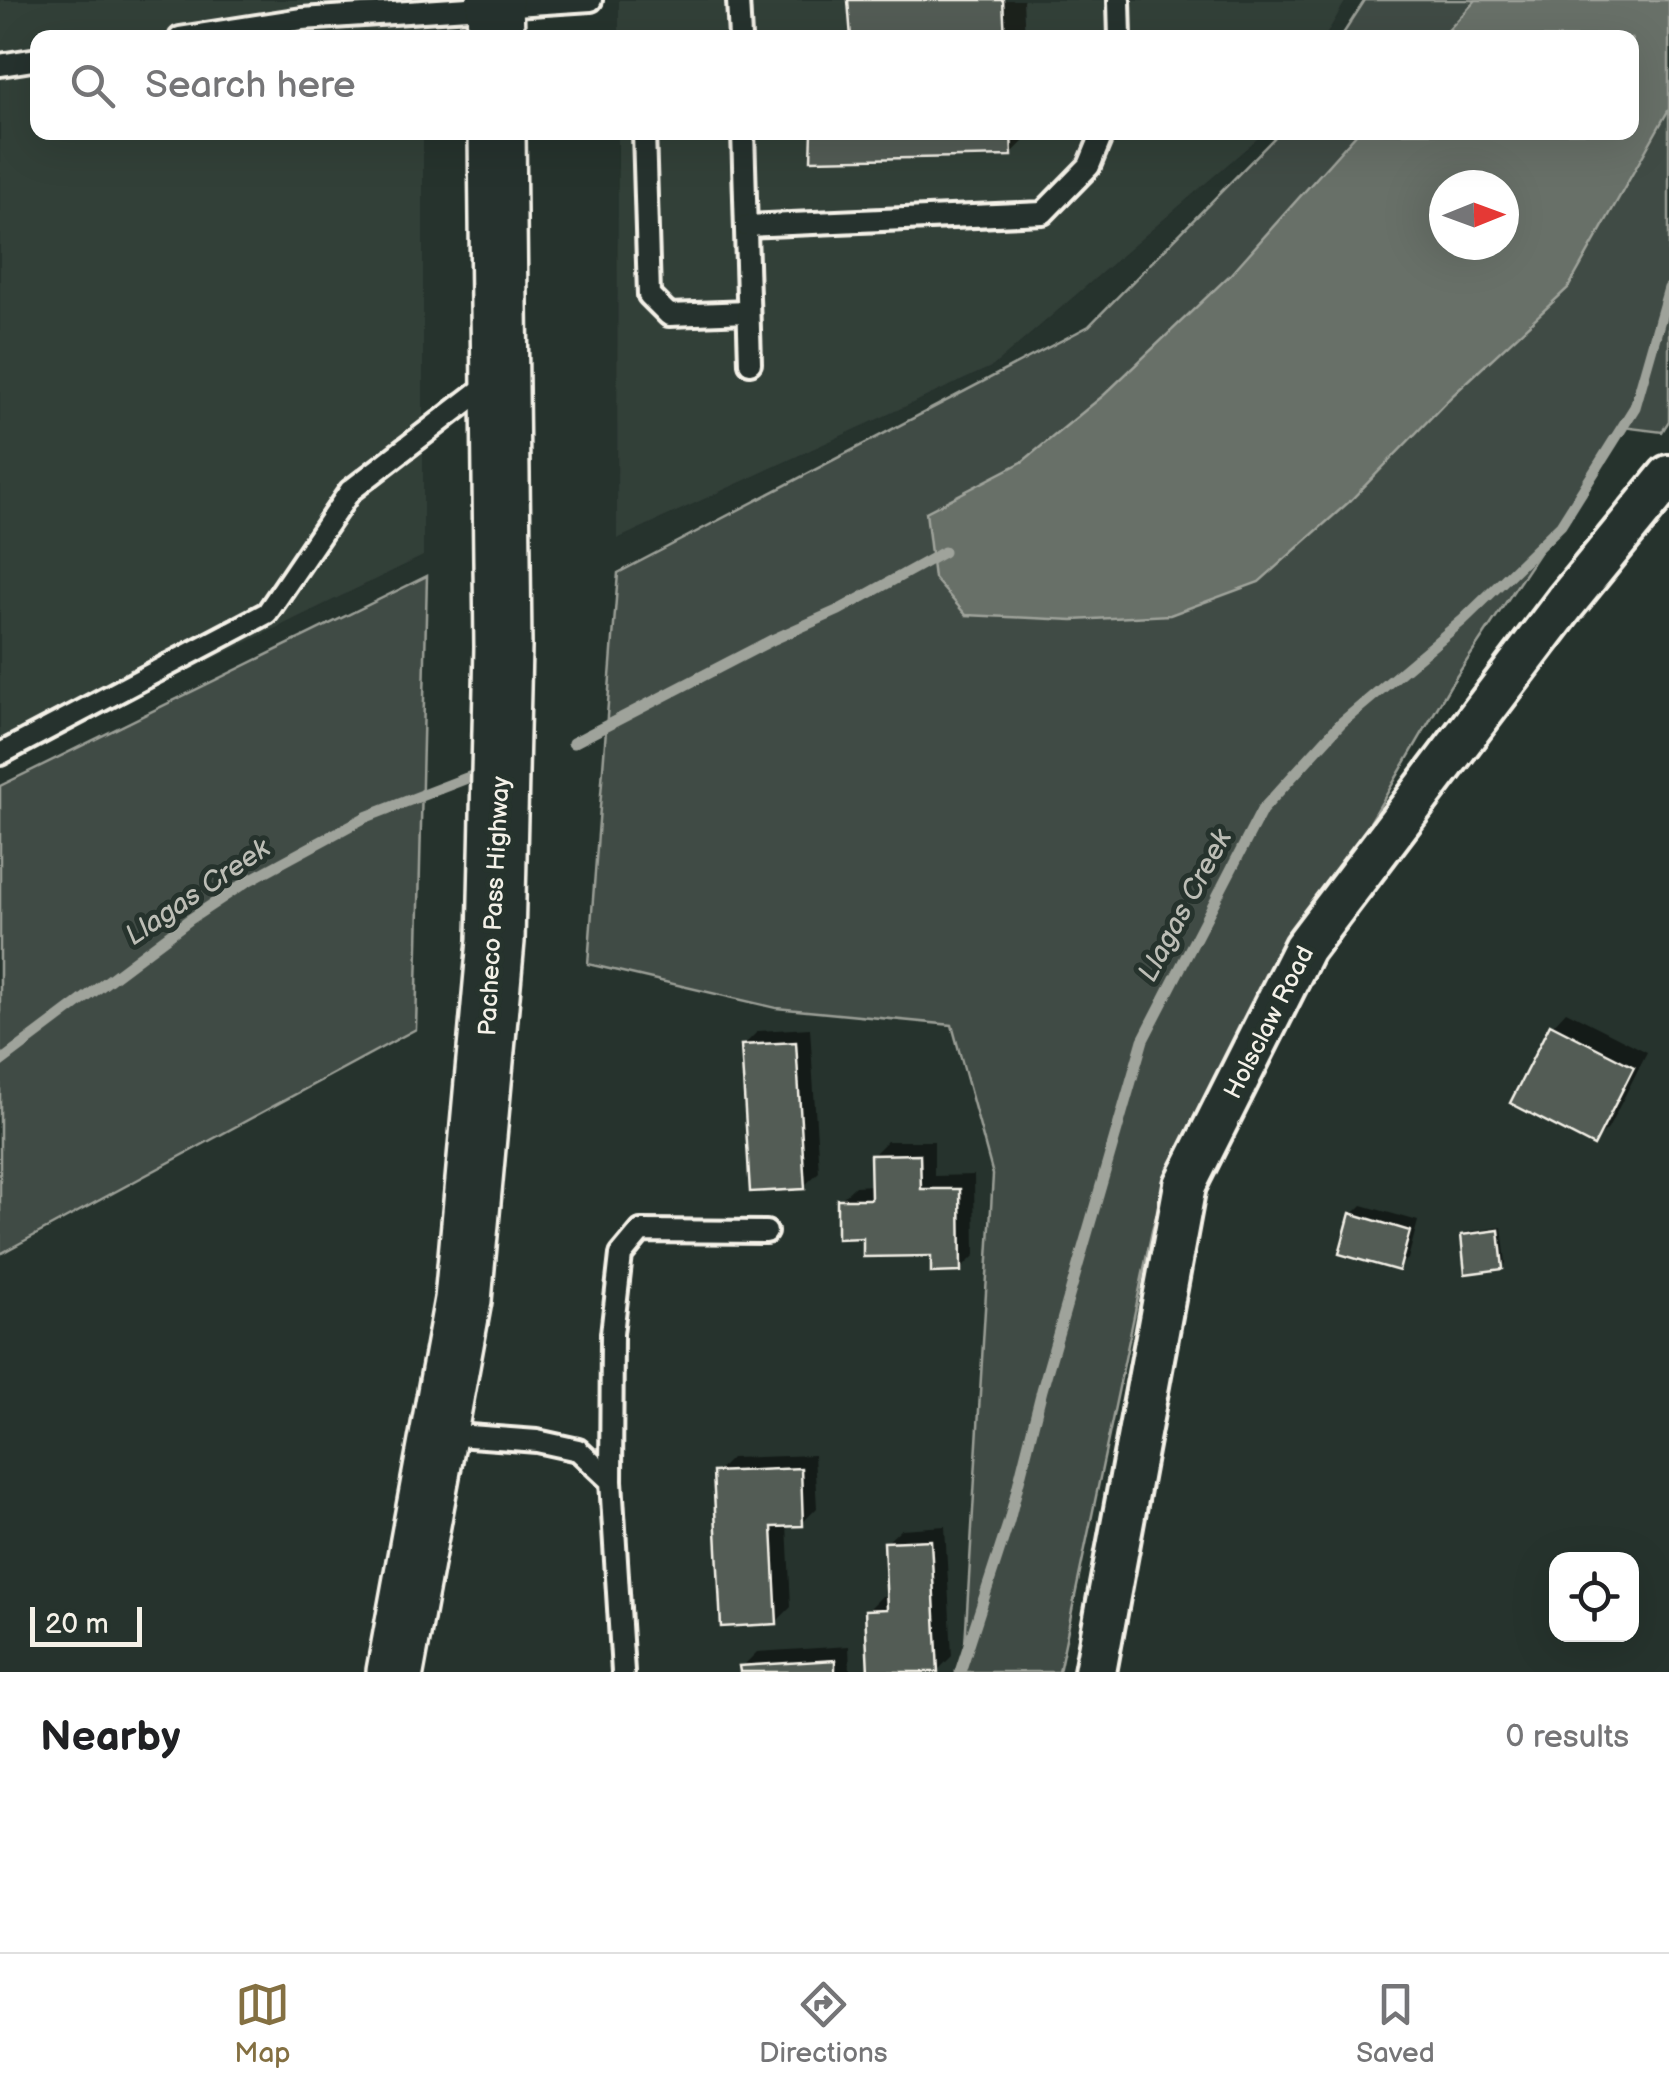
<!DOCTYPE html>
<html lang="en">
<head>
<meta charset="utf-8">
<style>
  :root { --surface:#fff; --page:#f6f6f6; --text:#202124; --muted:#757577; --line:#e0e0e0; --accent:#847042 }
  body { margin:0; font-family:"Balsamiq Sans",sans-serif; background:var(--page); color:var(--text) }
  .controls { position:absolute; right:30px; bottom:30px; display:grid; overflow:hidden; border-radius:20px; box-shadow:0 10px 40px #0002 }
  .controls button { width:90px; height:90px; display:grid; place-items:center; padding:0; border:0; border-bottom:2px solid var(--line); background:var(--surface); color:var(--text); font:50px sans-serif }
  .compass { position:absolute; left:1429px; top:170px; width:90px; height:90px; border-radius:50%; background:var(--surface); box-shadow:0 10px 40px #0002; rotate:89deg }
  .scale { position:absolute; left:30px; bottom:25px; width:112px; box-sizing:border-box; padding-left:10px; border:5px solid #f4f1e8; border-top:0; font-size:28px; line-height:35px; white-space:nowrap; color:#f4f1e8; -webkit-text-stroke:8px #26332d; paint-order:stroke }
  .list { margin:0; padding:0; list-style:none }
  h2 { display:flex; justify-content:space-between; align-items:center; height:130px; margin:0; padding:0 40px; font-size:42px }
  h2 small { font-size:32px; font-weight:400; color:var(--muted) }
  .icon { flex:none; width:55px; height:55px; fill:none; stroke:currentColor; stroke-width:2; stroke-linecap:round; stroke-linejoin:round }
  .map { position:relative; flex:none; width:1669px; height:1672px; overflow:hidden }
  .search { position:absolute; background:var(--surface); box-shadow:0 10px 40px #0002; left:30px; right:30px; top:30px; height:110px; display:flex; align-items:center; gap:25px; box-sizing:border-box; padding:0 35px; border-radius:20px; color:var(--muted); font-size:38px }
  .sheet { height:280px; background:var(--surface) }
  nav { display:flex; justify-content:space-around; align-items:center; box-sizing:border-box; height:140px; border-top:2px solid var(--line); background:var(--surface); font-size:28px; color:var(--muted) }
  nav a { display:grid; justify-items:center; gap:5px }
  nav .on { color:var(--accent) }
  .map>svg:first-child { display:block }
  .built { fill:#333f39 }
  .green { fill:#414b45; stroke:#9a9e96; stroke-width:2.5; fill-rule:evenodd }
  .water { fill:#676f68; stroke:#9fa39b; stroke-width:2.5; fill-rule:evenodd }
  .shadow { fill:#0007 }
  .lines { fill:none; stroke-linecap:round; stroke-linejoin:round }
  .stream { stroke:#9fa39b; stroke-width:11 }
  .building { fill:#525c55; stroke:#f4f1e8; stroke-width:2.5 }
  .service-casing { stroke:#f4f1e8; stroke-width:28 }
  .minor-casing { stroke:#f4f1e8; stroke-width:48 }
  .trunk-casing { stroke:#f4f1e8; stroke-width:62 }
  .service { stroke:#26332d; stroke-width:20 }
  .minor { stroke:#26332d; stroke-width:40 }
  .trunk { stroke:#26332d; stroke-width:55 }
  .labels { text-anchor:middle; stroke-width:10; stroke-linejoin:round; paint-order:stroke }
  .street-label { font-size:25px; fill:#f4f1e8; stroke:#26332d }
  .water-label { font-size:28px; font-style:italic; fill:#bcbdb5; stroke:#26332d }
</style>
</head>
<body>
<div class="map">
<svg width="1669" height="1672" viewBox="0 0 1669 1672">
  <rect width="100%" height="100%" fill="#26332d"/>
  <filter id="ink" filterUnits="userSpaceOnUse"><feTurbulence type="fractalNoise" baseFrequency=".01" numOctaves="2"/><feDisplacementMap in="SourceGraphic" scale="20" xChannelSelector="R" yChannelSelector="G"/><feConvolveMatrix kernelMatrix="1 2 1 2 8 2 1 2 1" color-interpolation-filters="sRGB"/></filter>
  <g filter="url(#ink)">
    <g class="built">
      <polygon points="0,0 423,0 423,37 38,38 38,132 423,133 423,556 0,763"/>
      <polygon points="619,0 1346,0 1325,37 619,38"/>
      <polygon points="618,133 1264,133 993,366 617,539"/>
    </g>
    <g class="green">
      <path d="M1365,0H1669V421L1662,432L1623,427L1450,686L1181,1145L1153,1226L1059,1672H959L964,1662L993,1175L952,1025L776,1008L588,964L618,573L1089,326L1279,133L1632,132V38L1341,37ZM1444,185H1504V245H1444Z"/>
      <polygon points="427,576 416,1029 0,1254 0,786"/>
    </g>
    <path class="water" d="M1476,0H1669V109L1568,288L1452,396L1350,501L1259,582L1170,615L1073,620L966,615L934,578L926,512L1022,462L1104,395L1229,276L1357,133L1632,132V38L1442,37ZM1444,185H1504V245H1444Z"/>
    <g class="shadow">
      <polygon points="851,0 1023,0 1025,38 854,38"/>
      <polygon points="814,132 1031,132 1031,134 1011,154"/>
      <polygon points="1566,1011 1647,1052 1608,1129 1593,1143 1552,1026"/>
      <polygon points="810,1028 819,1172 804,1186 743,1046 758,1031"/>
      <polygon points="887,1141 934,1141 934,1176 974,1175 975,1255 960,1270 933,1254 866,1236 840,1200 855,1186 873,1185 872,1156"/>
      <polygon points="1362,1205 1418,1221 1408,1259 1398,1268 1353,1214"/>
      <polygon points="1502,1227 1506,1263 1502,1267 1463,1236 1467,1232"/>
      <polygon points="814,1455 817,1508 802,1523 787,1524 791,1607 776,1622 716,1473 731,1458"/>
      <polygon points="945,1526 952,1656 937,1671 871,1672 867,1611 882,1596 889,1596 886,1543 901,1529"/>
      <polygon points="849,1646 850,1672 742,1672 742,1667 757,1652"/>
    </g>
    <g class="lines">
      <g class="stream">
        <polyline points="573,743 772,640 839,610 944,552"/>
        <polyline points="0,1062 189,920 246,882 366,817 485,771"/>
        <polyline points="960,1672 1009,1521 1042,1390 1143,1040 1262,810 1341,723 1463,620 1561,525 1635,407 1669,288"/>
      </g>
    </g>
    <g class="building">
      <polygon points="848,0 1003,0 1005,38 851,38"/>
      <polygon points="812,132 1011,132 1012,156 811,160"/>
      <polygon points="1550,1024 1634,1067 1594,1146 1510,1103"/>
      <polygon points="796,1042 805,1189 750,1192 741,1045"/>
      <polygon points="920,1154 921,1189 960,1189 961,1272 931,1273 931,1256 863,1257 863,1238 837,1239 837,1199 871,1199 870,1155"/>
      <polygon points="1350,1213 1410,1231 1399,1271 1339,1254"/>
      <polygon points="1499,1230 1503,1269 1465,1274 1461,1235"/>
      <polygon points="801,1468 803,1526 772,1527 777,1624 721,1627 713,1472"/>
      <polygon points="931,1540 938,1672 868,1672 865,1610 887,1609 884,1542"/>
      <polygon points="835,1660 835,1672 740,1672 739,1666"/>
    </g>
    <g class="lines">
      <g class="service-casing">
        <g id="service">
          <polyline points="738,0 740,38"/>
          <polyline points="1119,0 1120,38"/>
          <polyline points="180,38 302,19 591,0"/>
          <polyline points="0,65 38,59"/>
          <polyline points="644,132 649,295 669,315 748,312"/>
          <polyline points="743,132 750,363"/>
          <polyline points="746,226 1043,213 1089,166 1103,132"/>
          <polyline points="0,754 267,613 350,491 494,380"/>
          <polyline points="442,1434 537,1441 578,1450 611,1481 623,1672"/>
          <polyline points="611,1481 612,1334 621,1255 641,1231 766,1232"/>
        </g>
      </g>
      <g class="minor-casing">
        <polyline id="minor" points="1095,1672 1185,1185 1304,948 1566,602 1669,476"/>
      </g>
      <g class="trunk-casing">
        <g id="trunk">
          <polyline points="495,0 496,38"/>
          <polyline points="395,1672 463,1300 496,941 503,647 497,132"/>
        </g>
      </g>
      <use href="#service" class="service"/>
      <use href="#minor" class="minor"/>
      <use href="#trunk" class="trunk"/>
    </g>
  </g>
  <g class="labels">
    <g class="street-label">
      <text transform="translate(493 906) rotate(-87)" y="9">Pacheco Pass Highway</text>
      <text transform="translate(1268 1022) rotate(-63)" y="9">Holsclaw Road</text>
    </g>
    <g class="water-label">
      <text transform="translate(197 891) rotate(-34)" y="10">Llagas Creek</text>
      <text transform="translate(1184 905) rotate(-62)" y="10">Llagas Creek</text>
    </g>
  </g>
</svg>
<div class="controls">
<button><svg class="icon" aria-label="locate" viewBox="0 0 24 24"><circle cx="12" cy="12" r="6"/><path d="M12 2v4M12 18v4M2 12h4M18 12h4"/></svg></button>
</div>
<svg class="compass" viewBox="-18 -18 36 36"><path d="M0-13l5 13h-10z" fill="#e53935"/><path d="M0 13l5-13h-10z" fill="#757577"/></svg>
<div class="scale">20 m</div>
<div class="search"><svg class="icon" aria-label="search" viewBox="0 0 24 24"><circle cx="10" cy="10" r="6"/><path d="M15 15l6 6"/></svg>Search here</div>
</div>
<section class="sheet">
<h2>Nearby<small>0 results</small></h2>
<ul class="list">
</ul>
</section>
<nav>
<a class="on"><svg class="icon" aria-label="map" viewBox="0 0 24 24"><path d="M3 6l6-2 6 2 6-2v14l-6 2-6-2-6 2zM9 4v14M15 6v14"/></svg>Map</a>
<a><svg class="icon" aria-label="directions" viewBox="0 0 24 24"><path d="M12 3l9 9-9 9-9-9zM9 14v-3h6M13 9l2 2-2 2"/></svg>Directions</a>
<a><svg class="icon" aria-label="saved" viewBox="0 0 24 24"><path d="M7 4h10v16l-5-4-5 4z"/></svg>Saved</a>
</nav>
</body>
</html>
